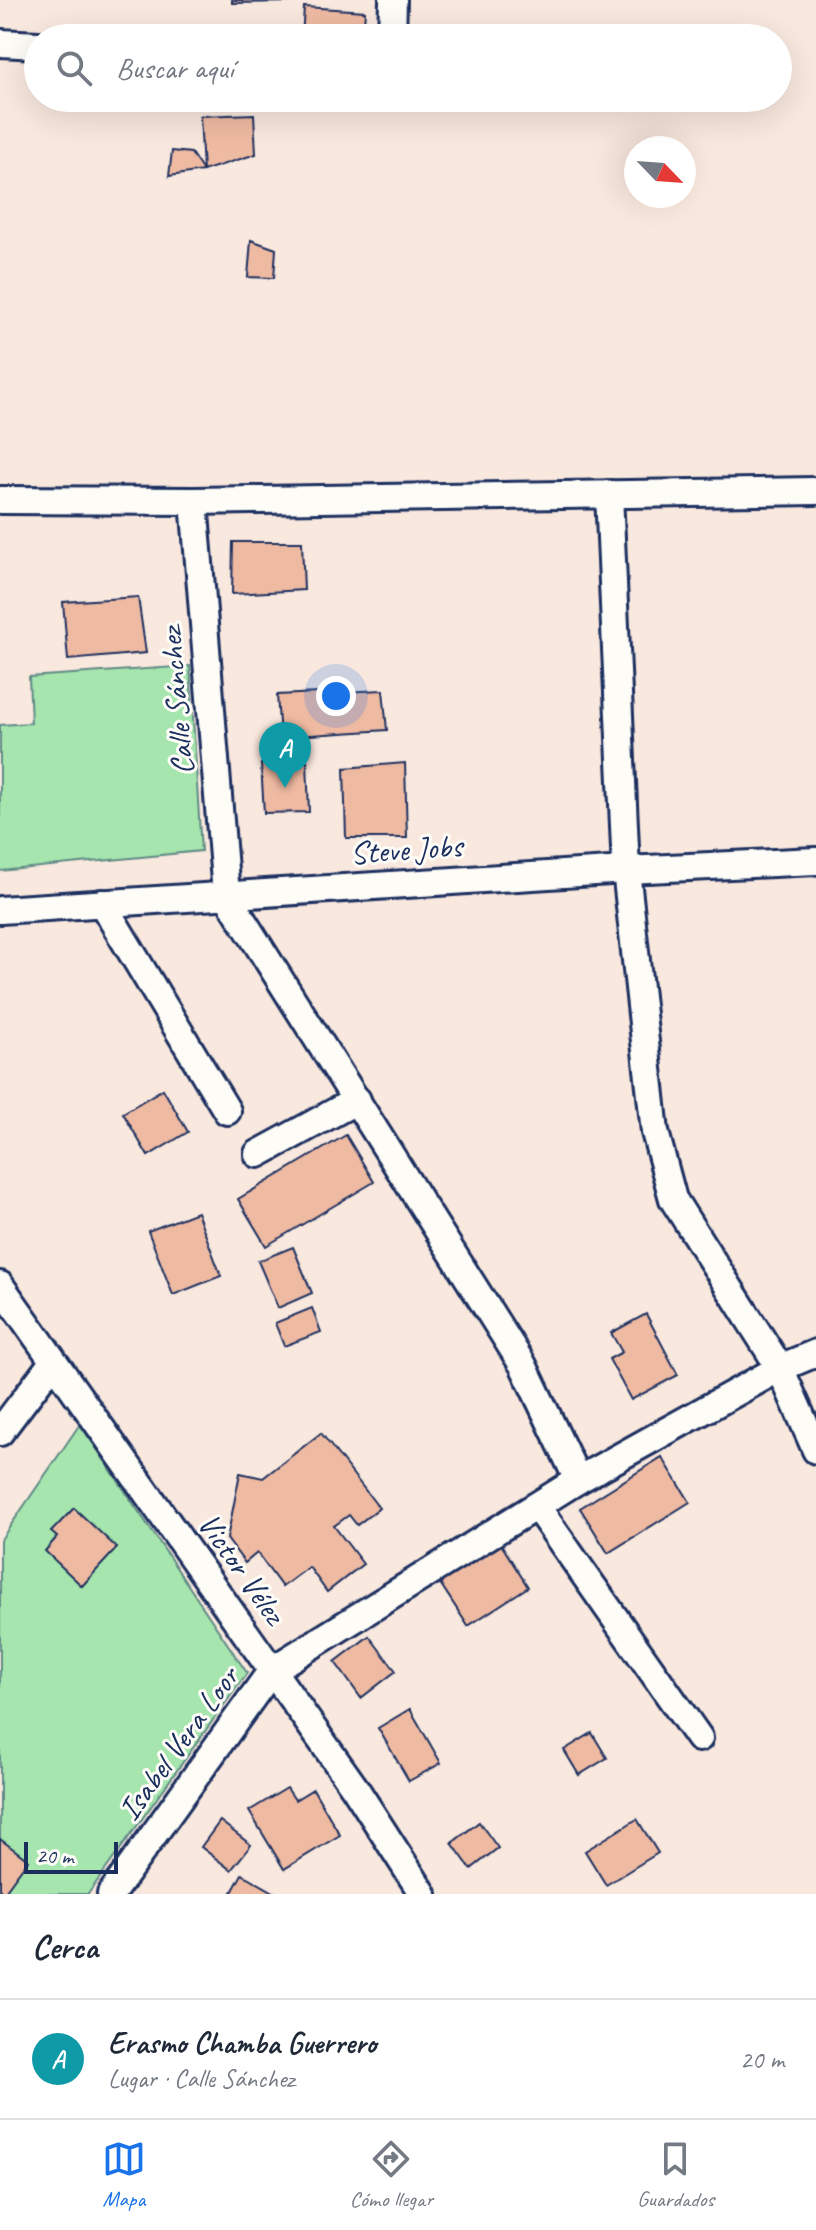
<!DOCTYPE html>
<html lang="es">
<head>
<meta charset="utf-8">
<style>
  :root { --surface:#fff; --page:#f6f6f7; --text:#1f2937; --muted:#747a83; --line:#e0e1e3; --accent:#1a73e8 }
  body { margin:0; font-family:Caveat,sans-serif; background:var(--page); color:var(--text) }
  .compass { position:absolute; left:624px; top:136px; width:72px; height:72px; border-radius:50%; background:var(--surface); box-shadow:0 8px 32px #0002; rotate:115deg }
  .scale { position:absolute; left:24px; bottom:20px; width:94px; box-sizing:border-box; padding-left:8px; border:4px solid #1b2f5e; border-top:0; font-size:22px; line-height:28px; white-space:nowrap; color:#1b2f5e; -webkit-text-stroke:6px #fdfcf7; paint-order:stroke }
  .you { position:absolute; left:336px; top:696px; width:28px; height:28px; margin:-20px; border:6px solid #fff; border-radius:50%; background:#1a73e8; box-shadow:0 0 0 12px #1a73e833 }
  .badge { display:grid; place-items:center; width:52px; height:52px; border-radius:50%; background:var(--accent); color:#fff; font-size:26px; font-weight:700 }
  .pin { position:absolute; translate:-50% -66px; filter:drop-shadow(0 2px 4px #0008) }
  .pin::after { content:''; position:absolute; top:42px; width:28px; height:24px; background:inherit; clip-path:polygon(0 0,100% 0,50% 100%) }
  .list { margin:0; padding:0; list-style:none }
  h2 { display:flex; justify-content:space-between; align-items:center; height:104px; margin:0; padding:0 32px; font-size:34px }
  h2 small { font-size:26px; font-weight:400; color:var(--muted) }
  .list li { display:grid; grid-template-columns:52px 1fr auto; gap:24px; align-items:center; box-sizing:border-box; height:120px; padding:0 32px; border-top:2px solid var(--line) }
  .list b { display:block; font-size:30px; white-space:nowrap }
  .list p { margin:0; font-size:26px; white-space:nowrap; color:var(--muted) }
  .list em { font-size:26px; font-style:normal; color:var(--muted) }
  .icon { flex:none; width:44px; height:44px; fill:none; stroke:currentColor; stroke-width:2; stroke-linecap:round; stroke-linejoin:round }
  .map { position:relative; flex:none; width:816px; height:1894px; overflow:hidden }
  .search { position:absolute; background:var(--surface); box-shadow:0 8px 32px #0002; left:24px; right:24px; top:24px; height:88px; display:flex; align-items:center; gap:20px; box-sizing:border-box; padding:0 28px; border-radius:44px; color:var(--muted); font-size:30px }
  .sheet { height:224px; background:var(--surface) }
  nav { display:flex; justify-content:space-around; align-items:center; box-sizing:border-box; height:112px; border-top:2px solid var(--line); background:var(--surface); font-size:22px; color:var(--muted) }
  nav a { display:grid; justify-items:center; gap:4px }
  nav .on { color:var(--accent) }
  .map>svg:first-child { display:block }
  .green { fill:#a6e5ad; stroke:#608a86; stroke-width:2 }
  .building { fill:#efbaa2; stroke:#1b2f5e; stroke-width:2 }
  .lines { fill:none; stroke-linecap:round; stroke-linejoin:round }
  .street-casing { stroke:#1b2f5e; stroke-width:32 }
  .street { stroke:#fdfcf7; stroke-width:26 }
  .labels { text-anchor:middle; stroke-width:6; stroke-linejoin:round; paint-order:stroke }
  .street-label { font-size:32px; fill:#1b2f5e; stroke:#fdfcf7 }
</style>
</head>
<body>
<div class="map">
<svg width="816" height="1894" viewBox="0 0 816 1894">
  <rect width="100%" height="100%" fill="#f9e8de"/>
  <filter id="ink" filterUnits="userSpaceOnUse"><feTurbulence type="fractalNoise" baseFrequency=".0125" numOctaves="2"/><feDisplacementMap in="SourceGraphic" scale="16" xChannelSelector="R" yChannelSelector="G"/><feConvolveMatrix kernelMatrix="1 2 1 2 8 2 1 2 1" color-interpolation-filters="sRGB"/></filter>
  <g filter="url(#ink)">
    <g class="green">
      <polygon points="190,666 201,851 0,871 0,725 31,723 29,677"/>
      <polygon points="80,1424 247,1673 88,1894 0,1894 0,1541"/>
    </g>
    <g class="building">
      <polygon points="232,0 298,0 298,2 232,3"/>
      <polygon points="304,7 365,11 363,38 302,38"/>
      <polygon points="254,114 256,154 203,171 200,116"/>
      <polygon points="172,151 191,153 203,171 169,176"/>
      <polygon points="251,240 276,249 274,278 248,277"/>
      <polygon points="233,542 302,542 304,590 232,594"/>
      <polygon points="138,597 146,653 68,660 63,602"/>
      <polygon points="383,690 387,730 280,737 277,695"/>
      <polygon points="307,761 309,812 264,813 261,764"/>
      <polygon points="405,763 407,838 346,838 344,768"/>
      <polygon points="163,1089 188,1132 148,1156 123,1113"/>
      <polygon points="346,1135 374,1182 266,1246 238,1199"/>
      <polygon points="197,1212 221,1276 173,1295 148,1231"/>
      <polygon points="293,1247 312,1293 278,1308 258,1261"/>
      <polygon points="312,1308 321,1332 284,1346 275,1323"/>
      <polygon points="646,1314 678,1375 631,1400 609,1359 622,1352 611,1333"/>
      <polygon points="321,1433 379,1508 357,1525 349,1515 334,1526 363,1564 327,1592 309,1567 282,1587 257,1553 245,1563 227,1539 240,1473 263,1478"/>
      <polygon points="662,1457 690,1502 608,1553 580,1508"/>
      <polygon points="74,1508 117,1548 82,1586 45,1551 57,1537 51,1532"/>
      <polygon points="499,1541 528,1587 468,1626 438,1580"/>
      <polygon points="369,1636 396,1671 361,1698 335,1662"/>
      <polygon points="410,1709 441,1763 409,1781 378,1728"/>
      <polygon points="592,1733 607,1758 579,1775 564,1750"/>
      <polygon points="287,1788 295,1800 313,1789 340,1835 284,1869 249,1811"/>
      <polygon points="637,1819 658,1853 606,1885 585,1851"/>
      <polygon points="220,1821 251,1845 231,1870 201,1847"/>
      <polygon points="479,1822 498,1848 471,1869 452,1843"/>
      <polygon points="0,1839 28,1860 3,1894 0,1894"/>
      <polygon points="242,1874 277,1894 231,1894"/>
    </g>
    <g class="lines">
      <g class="street-casing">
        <g id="street">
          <polyline points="392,38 393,0"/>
          <polyline points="0,43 38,45"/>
          <polyline points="609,494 626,870 655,1132 673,1199 780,1368 816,1450"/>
          <polyline points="0,500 194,501 816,491"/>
          <polyline points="194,501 226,894 523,1365 578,1480"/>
          <polyline points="102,903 227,1111"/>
          <polyline points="0,910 626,870 816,861"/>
          <polyline points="258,1154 357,1100"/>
          <polyline points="0,1285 355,1788 423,1894"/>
          <polyline points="0,1432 53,1362"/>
          <polyline points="537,1507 699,1738"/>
          <polyline points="111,1894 272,1670 578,1480 780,1368 816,1353"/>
        </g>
      </g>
      <use href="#street" class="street"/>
    </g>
  </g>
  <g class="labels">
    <g class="street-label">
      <text transform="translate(176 701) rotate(-95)" y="11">Calle Sánchez</text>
      <text transform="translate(406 849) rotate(-4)" y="11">Steve Jobs</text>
      <text transform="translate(242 1568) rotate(55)" y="11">Victor Vélez</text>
      <text transform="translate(178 1743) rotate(-54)" y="11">Isabel Vera Loor</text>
    </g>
  </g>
</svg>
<svg class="compass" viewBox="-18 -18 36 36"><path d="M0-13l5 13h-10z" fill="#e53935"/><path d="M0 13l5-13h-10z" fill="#747a83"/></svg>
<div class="scale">20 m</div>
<div class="you"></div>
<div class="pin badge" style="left:285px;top:788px;background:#0f9aa8">A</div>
<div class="search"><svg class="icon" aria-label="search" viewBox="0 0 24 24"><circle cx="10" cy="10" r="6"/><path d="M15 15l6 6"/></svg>Buscar aquí</div>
</div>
<section class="sheet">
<h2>Cerca<small></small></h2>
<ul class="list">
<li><span class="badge" style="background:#0f9aa8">A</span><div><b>Erasmo Chamba Guerrero</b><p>Lugar · Calle Sánchez</p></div><em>20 m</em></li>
</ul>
</section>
<nav>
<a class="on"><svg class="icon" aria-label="map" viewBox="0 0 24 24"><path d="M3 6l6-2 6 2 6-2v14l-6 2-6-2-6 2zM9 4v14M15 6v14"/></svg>Mapa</a>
<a><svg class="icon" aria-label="directions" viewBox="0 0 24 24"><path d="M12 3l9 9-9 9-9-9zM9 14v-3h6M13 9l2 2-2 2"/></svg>Cómo llegar</a>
<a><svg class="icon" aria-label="saved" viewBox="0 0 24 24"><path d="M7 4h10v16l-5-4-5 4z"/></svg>Guardados</a>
</nav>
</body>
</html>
